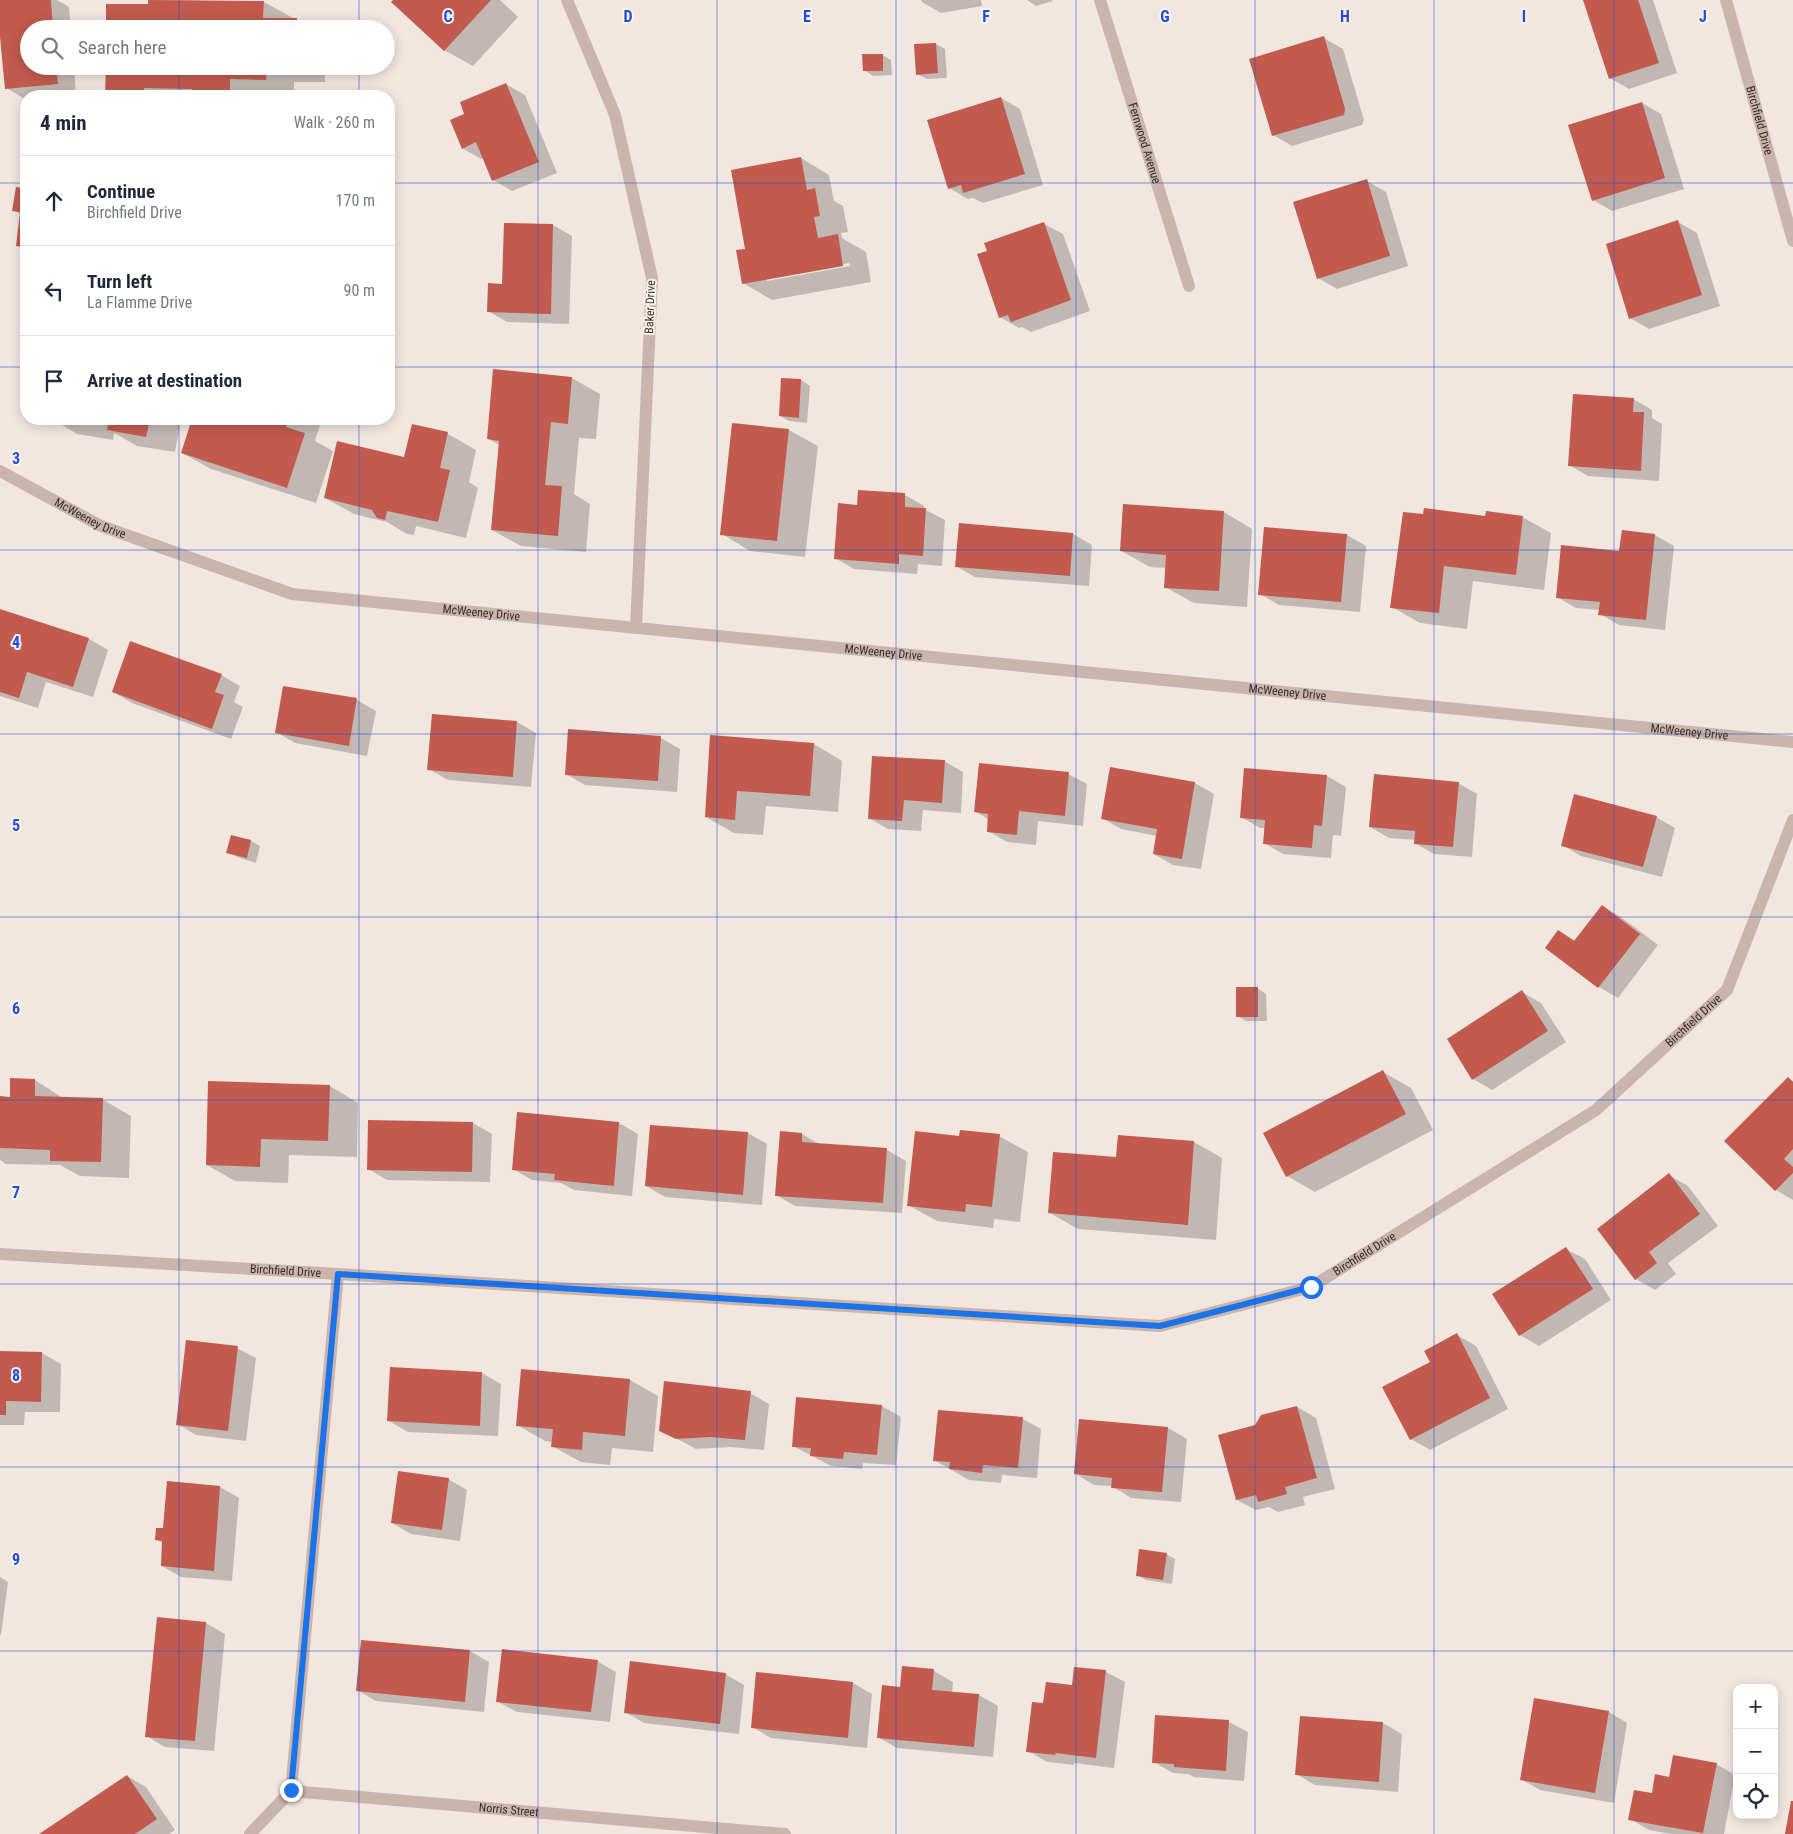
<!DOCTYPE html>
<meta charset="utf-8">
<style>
:root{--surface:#fff;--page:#f6f6f7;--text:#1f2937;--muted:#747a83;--line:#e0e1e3}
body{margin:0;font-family:"Roboto Condensed",sans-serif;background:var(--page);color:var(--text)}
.controls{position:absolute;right:15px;bottom:15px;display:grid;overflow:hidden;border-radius:10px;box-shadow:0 2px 12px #0003}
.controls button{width:45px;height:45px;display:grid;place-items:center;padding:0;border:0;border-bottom:1px solid var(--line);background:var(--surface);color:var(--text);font:25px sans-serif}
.stop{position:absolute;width:15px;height:15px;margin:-11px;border:4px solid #1a73e8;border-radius:50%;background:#fff}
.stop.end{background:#1a73e8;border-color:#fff;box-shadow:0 1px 5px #0008}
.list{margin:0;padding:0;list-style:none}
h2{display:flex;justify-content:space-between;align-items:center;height:65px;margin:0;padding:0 20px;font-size:21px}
h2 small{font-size:16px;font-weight:400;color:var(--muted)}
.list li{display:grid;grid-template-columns:32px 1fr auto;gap:15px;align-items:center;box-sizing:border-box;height:90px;padding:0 20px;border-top:1px solid var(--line)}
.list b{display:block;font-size:19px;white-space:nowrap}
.list p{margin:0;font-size:16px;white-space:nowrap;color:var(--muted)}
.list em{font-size:16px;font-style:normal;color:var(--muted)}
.icon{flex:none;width:28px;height:28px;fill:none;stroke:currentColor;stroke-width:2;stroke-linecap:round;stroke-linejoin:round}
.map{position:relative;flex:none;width:1793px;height:1834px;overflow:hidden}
.search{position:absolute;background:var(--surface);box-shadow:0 2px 12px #0003;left:20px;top:20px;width:375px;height:55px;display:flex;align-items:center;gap:12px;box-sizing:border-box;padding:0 18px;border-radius:28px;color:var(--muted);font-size:19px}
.panel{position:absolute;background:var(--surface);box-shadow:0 2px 12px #0003;left:20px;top:90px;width:375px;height:335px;border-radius:20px}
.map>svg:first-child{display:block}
.shadow{fill:#0003;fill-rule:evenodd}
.building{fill:#c25b4e}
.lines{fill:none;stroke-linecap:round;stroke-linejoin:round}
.minor{stroke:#cab5ac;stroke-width:12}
.route{stroke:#1a73e8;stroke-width:6}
.grid{fill:none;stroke:#1d4ed8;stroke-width:1;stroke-opacity:0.55}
.labels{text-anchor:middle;stroke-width:4;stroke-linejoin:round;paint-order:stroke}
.street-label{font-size:12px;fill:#382d2a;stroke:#faf2ec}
.grid-label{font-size:16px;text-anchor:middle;font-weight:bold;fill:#1d4ed8;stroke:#faf2ec;stroke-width:4;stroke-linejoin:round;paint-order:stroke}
</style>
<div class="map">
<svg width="1793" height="1834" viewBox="0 0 1793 1834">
<rect width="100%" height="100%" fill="#f2e7e0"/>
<g class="shadow">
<polygon points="57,0 69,7 71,29 29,29 29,66 74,66 76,94 26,96 25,99 6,88 0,24 0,1"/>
<polygon points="149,0 264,2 313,29 107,29 149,6"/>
<polygon points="394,0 500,0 518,17 473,66 444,50"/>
<polygon points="921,0 981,0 982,6 941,13 922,2"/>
<polygon points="1027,0 1052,0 1053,1 1036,6"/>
<polygon points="1588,0 1653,0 1677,73 1629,89 1610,78"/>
<polygon points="1324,38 1343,49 1364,120 1362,125 1292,146 1273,135"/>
<polygon points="936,44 945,49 947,78 927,79 917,74"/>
<polygon points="882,55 891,60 892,75 873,76 864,70"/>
<polygon points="107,66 325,66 325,82 294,82 294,95 107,96"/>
<polygon points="506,84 525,95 557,173 512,191 493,180 484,158 481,159 462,148 466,115"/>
<polygon points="1001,98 1020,109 1043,185 983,203 973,198 968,199 949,188"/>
<polygon points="1642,103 1661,114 1684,189 1612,211 1593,200"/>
<path d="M801 158 829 175 834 201 843 206 848 232 841 233 842 238 866 252 871 282 772 300 743 283 746 250ZM849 263 850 266 767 281V278Z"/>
<polygon points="26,180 26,250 17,245 21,215 14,210 25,190"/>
<polygon points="1367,181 1386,192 1408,266 1337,289 1318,278"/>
<polygon points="1678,222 1697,233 1720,306 1649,329 1630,318"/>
<polygon points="1044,224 1063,234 1090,311 1031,332 1022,327 1019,328 1000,317"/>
<polygon points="553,225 572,236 569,324 507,322 488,311 504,285"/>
<polygon points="572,378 600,394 596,439 579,438 574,494 590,504 586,552 521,546 492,530 500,445 488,439"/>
<polygon points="783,379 801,380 810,386 807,423 789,421 780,416"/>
<polygon points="1633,399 1652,410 1652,418 1662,424 1659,481 1588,476 1569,465"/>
<polygon points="52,419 181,419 175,452 137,446 114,433 113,440 77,434"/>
<polygon points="193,419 322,419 315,441 333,451 316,503 211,469 182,453"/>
<polygon points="733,424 789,430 818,446 805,557 750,551 722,534"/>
<polygon points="413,425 448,434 476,450 469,482 478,488 466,538 416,526 414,535 407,534 387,522 354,514 325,498 405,459"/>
<polygon points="905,495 924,506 924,509 945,520 942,566 918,564 917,574 854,569 835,558 858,506"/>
<polygon points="1224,512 1252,529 1247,607 1194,603 1165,587 1167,568 1150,567 1121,551"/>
<polygon points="1486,517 1522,517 1551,533 1544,590 1473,581 1467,629 1420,623 1392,607"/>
<polygon points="960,524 1073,534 1092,545 1089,586 975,577 956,566"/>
<polygon points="1347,535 1366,546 1360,612 1279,605 1260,594"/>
<polygon points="1655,535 1674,546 1665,630 1619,625 1600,614 1600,610 1576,608 1557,597 1620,552"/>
<polygon points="0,610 89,639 108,650 93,697 46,682 38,708 0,696"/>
<polygon points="221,675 240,686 234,702 243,707 231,739 132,703 113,692"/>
<polygon points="357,700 376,711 367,756 295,743 276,732"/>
<polygon points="433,715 517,722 536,733 531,787 448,780 429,769"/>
<polygon points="712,737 814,744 842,761 838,812 766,806 763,835 734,833 706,817"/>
<polygon points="661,738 680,749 677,792 585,785 566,774"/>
<polygon points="944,761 963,772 961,813 923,810 921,831 888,829 869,818"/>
<polygon points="1111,769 1195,783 1214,794 1201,869 1173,865 1154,854 1157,836 1121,829 1102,818"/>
<polygon points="1068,774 1087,784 1083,826 1038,821 1036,845 1007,842 988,831 989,820 975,811"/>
<polygon points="1327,776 1346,787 1341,836 1333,835 1331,858 1283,854 1264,843 1265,828 1260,828 1241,817"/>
<polygon points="1458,783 1477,794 1472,857 1434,854 1415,843 1416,840 1389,838 1370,827"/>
<polygon points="1656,817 1675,828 1662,877 1581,856 1562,845"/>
<polygon points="232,836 251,841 260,846 256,863 237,857 228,852"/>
<polygon points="1602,906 1621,917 1658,945 1618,998 1599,987 1547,948 1559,931 1576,941"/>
<polygon points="1257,988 1266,994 1267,1021 1246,1021 1237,1016"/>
<polygon points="1522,992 1541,1003 1566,1042 1492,1090 1473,1079"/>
<polygon points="1383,1072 1411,1088 1433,1130 1315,1192 1287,1176"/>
<polygon points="1788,1078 1793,1081 1793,1200 1776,1190 1726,1141"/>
<polygon points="12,1079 35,1080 63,1098 102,1099 131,1116 129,1178 80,1176 60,1165 6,1164 0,1160 0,1098 11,1098"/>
<polygon points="330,1086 358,1103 357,1157 289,1155 288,1183 235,1181 207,1165"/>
<polygon points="518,1114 619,1123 638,1134 632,1196 574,1190 561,1183 532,1180 513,1169"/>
<polygon points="473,1123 492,1134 490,1182 387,1180 368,1169"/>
<polygon points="748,1133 767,1144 762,1205 665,1197 646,1186"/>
<polygon points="802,1134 821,1145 887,1150 906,1161 902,1213 795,1206 776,1195"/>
<polygon points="999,1136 1028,1152 1020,1222 994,1219 993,1228 937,1221 908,1205"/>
<polygon points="1194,1142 1222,1158 1216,1240 1078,1229 1050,1213 1117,1158"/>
<polygon points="1669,1175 1688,1186 1718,1226 1668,1263 1676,1274 1655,1290 1636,1279"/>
<polygon points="1566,1249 1585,1259 1611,1300 1539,1346 1520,1335"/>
<polygon points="1457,1335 1476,1346 1508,1409 1430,1450 1411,1439 1431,1362"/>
<polygon points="237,1348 256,1358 246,1441 196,1435 177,1424"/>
<polygon points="0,1352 42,1353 61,1364 60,1412 25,1412 24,1425 0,1425"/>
<polygon points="482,1373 501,1384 498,1436 408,1432 389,1421"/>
<polygon points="630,1380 658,1396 653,1452 612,1448 610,1465 581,1462 552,1446 553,1442 545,1441 517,1425"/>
<polygon points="750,1393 769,1404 764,1450 730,1447 696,1449 661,1430"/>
<polygon points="882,1406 901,1417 896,1465 863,1463 862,1469 831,1466 793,1446"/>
<polygon points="1297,1407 1316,1418 1335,1489 1303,1497 1305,1505 1278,1512 1269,1507 1256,1510 1237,1500 1256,1426"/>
<polygon points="1023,1419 1041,1429 1037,1478 1002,1475 1001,1483 969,1480 934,1460"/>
<polygon points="1168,1428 1187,1439 1181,1502 1131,1498 1112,1486 1094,1485 1076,1474"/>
<polygon points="448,1479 467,1490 460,1541 411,1534 392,1523"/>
<polygon points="220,1487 239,1498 232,1581 181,1577 162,1566 163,1543 156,1539 165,1530"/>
<polygon points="1166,1554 1175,1559 1172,1584 1146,1580 1137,1575"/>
<polygon points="0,1577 8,1582 1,1635 0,1635"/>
<polygon points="158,1619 206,1623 225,1634 214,1751 165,1747 146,1736"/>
<polygon points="470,1651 489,1662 484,1712 376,1701 357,1690"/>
<polygon points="597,1661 616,1672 610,1722 517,1712 498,1702"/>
<polygon points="903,1668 934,1671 953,1682 952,1693 979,1695 998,1706 993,1757 897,1748 878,1737 901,1688"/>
<polygon points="1106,1672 1125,1682 1114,1768 1074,1763 1074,1765 1047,1762 1028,1751 1044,1705 1074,1686"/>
<polygon points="725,1674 744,1685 739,1734 644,1723 625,1712"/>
<polygon points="853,1683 872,1694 867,1748 771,1738 752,1727"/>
<polygon points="1609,1712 1627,1723 1614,1803 1540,1790 1521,1779"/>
<polygon points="1301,1717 1383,1723 1402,1734 1398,1792 1315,1785 1296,1774"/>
<polygon points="1229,1722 1248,1732 1244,1781 1194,1777 1188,1774 1173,1773 1154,1762"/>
<polygon points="1716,1764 1735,1775 1724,1834 1671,1834 1649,1830 1630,1819 1653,1794"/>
<polygon points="127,1776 146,1787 175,1830 169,1834 42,1834"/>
</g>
<g class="building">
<polygon points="0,0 51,0 53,29 29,29 29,66 56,66 58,84 5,89 0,37"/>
<polygon points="148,0 264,1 263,18 297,18 297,29 106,29 106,4 148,4"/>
<polygon points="393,0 491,0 444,51 391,2"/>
<polygon points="1583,0 1638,0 1659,63 1609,79"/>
<polygon points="1324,36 1345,109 1344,115 1272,136 1249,59"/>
<polygon points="936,43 938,73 916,75 914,44"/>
<polygon points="862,54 883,54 883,71 863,71"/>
<polygon points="106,66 266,66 266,80 230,79 230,91 215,96 192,96 192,89 144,88 144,96 105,96"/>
<polygon points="506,83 539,162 492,181 476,142 462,149 450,120 464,114 460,102"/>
<polygon points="1001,97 1025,174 963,193 961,185 948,189 927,120"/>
<polygon points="1642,102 1665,178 1592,201 1568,125"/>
<polygon points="801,157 807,190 815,188 820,216 814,217 818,238 838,234 843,266 742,284 736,250 745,249 731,170"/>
<polygon points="25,179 26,179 26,247 16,246 20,212 12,211 16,187 24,188"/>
<polygon points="1367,179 1390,256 1317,279 1293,202"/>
<polygon points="1678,220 1702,295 1629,319 1606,244"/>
<polygon points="1044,222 1071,300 1011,322 1008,315 999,318 977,254 987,251 984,243"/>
<polygon points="504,223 553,224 551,314 487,312 488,283 502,284"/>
<polygon points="493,369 572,377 568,424 551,422 545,485 562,486 558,536 491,530 499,441 487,439"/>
<polygon points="781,378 801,379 799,418 779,416"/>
<polygon points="1573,394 1634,398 1633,412 1644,412 1641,471 1568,466"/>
<polygon points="58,419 86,419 84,424"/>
<polygon points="109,419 150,419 146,437 107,430"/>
<polygon points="192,419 289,419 286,427 305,433 287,488 181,453"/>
<polygon points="732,423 789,429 777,541 720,535"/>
<polygon points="412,424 448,432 440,468 450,470 438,522 387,511 385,520 377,518 372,510 324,498 337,441 404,457"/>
<polygon points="858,490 905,493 905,507 926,508 923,556 899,554 899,564 834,559 838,503 857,505"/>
<polygon points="1123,504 1224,511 1219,591 1164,588 1166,555 1120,551"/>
<polygon points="1424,508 1485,516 1486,511 1523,516 1516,575 1444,566 1439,613 1390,608 1403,512 1423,514"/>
<polygon points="959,523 1073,533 1070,576 955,567"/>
<polygon points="1264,527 1347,534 1341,602 1258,595"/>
<polygon points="1622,530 1655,534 1646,620 1598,615 1600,602 1556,598 1561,545 1619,551"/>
<polygon points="0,609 89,638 73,687 27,672 19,698 0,692"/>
<polygon points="130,641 222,674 215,692 224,695 212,729 112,692"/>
<polygon points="283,686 357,698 349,746 275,733"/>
<polygon points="432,714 517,721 513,777 427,770"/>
<polygon points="568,729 661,736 658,781 565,775"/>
<polygon points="710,735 814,743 810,796 737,791 735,820 705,817"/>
<polygon points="872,756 945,760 942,803 904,800 902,821 868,819"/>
<polygon points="979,763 1069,772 1065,816 1019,811 1017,835 987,832 988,814 974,812"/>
<polygon points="1110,767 1195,782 1182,859 1153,854 1157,829 1101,819"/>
<polygon points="1244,768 1327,775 1322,826 1314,825 1312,848 1263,844 1265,820 1240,818"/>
<polygon points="1374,774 1459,782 1453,847 1414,844 1415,831 1369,827"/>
<polygon points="1574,794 1657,816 1643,867 1561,846"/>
<polygon points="231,835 251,840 247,858 226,853"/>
<polygon points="1602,905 1640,934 1598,988 1545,948 1558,930 1574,941"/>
<rect x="1236" y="987" width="22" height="30"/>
<polygon points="1522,990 1548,1031 1472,1080 1447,1039"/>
<polygon points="1383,1070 1406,1114 1286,1177 1263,1133"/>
<polygon points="1788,1077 1793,1082 1793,1149 1784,1159 1793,1167 1793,1173 1775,1191 1724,1141"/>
<polygon points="10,1078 35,1079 35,1096 103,1098 101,1162 50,1161 50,1150 0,1148 0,1096 10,1097"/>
<polygon points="208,1081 330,1085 328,1141 261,1139 260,1167 206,1165"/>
<polygon points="517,1112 619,1122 614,1186 554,1180 555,1174 512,1170"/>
<polygon points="368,1120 473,1122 472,1172 367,1170"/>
<polygon points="650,1125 748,1132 743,1195 645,1186"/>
<polygon points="960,1130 1000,1134 992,1207 966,1204 965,1212 907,1206 915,1131 959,1136"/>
<polygon points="780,1131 802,1133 802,1142 887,1148 883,1203 775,1196"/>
<polygon points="1118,1135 1194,1141 1188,1225 1048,1213 1053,1152 1116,1157"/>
<polygon points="1669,1173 1700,1214 1649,1252 1657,1263 1635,1280 1597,1229"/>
<polygon points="1566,1247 1593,1289 1519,1336 1492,1294"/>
<polygon points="1457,1333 1490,1398 1410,1440 1382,1387 1430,1362 1424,1351"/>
<polygon points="186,1340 238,1346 228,1431 176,1425"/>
<polygon points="0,1351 42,1352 41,1402 6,1401 6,1415 0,1415"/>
<polygon points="390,1367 482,1372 480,1426 387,1421"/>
<polygon points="521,1369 630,1379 625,1436 583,1432 582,1450 551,1447 553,1429 516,1426"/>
<polygon points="664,1381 751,1391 745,1440 710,1437 676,1439 659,1431"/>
<polygon points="796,1397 882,1405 877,1455 844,1452 843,1459 810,1456 811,1448 792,1447"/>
<polygon points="1297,1406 1317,1478 1285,1487 1287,1494 1258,1502 1256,1495 1236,1500 1218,1435 1255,1425 1261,1415"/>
<polygon points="938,1410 1023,1417 1018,1468 983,1465 982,1473 949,1469 950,1462 933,1461"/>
<polygon points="1079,1419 1168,1427 1162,1492 1111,1488 1112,1478 1074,1474"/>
<polygon points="398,1471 449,1478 442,1530 391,1523"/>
<polygon points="167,1481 220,1486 214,1571 161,1566 162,1541 155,1540 156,1528 163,1528"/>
<polygon points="1139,1549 1167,1553 1163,1580 1136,1576"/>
<polygon points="157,1617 206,1622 195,1741 145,1737"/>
<polygon points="361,1640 470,1650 465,1702 356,1691"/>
<polygon points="502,1649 598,1660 591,1712 496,1702"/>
<polygon points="630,1661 726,1673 720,1724 624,1713"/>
<polygon points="902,1666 934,1669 932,1690 979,1694 974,1747 877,1738 882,1685 900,1687"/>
<polygon points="1074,1667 1106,1670 1096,1758 1055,1753 1056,1755 1026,1752 1032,1702 1043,1703 1046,1682 1072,1685"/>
<polygon points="756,1672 853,1682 848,1738 751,1728"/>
<polygon points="1534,1698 1609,1711 1595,1793 1520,1780"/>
<polygon points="1155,1715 1229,1720 1226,1771 1174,1767 1174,1764 1152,1763"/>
<polygon points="1300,1716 1383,1722 1379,1782 1295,1775"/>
<polygon points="1673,1755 1717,1763 1703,1833 1628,1820 1634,1790 1652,1793 1655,1774 1669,1777"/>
<polygon points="127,1775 157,1819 135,1834 39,1834"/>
<polygon points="1791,1801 1793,1801 1793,1834 1785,1834"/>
</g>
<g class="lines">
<g class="minor">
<polyline points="567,0 615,115 652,278 636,628"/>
<path id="s1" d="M1100 0 1189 286"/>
<path id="s2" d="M1726 0 1793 241"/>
<path id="s3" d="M0 471 101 526 292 594 1793 742"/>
<path id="s4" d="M0 1254 338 1274 1160 1326 1311 1287 1596 1110 1727 990 1793 820"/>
<polyline points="291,1791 338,1274"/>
<path id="s5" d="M250 1834 291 1791 785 1834"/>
</g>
</g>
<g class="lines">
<polyline class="route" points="291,1790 338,1274 1160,1326 1311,1287"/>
</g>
<path class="grid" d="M179 0V29M359 0V29M538 0V1834M717 0V1834M896 0V1834M1076 0V1834M1255 0V1834M1434 0V1834M1614 0V1834M179 66V96M359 66V96M0 183H26M389 183H1793M0 367H26M389 367H1793M179 419V1834M359 419V1834M0 550H1793M0 734H1793M0 917H1793M0 1100H1793M0 1284H1793M0 1467H1793M0 1651H1793"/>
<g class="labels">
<g class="street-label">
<text dy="4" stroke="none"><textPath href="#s2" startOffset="125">Birchfield Drive</textPath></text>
<text dy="4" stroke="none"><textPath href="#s1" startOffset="150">Fernwood Avenue</textPath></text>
<text transform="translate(650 307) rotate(-88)" y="4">Baker Drive</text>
<text dy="4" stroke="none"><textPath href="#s3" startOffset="102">McWeeney Drive</textPath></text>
<text dy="4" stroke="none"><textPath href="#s3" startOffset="508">McWeeney Drive</textPath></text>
<text dy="4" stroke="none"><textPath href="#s3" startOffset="912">McWeeney Drive</textPath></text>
<text dy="4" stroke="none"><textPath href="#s3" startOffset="1318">McWeeney Drive</textPath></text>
<text dy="4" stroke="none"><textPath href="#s3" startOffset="1722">McWeeney Drive</textPath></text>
<text dy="4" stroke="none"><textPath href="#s4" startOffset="1786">Birchfield Drive</textPath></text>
<text dy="4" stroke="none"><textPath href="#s4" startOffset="1381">Birchfield Drive</textPath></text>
<text dy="4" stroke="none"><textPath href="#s4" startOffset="286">Birchfield Drive</textPath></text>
<text dy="4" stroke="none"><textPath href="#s5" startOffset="278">Norris Street</textPath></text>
</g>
</g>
<g class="grid-label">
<text x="448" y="22">C</text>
<text x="628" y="22">D</text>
<text x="807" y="22">E</text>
<text x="986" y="22">F</text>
<text x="1165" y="22">G</text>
<text x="1345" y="22">H</text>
<text x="1524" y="22">I</text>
<text x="1703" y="22">J</text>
<text x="16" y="464">3</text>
<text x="16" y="648">4</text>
<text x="16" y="831">5</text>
<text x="16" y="1014">6</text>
<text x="16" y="1198">7</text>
<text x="16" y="1381">8</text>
<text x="16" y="1565">9</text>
</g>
</svg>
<div class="controls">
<button>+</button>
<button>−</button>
<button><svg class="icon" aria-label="locate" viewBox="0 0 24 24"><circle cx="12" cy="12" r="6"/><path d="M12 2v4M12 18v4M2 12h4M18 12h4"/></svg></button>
</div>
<div class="stop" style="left:1311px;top:1287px"></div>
<div class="stop end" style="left:291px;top:1790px"></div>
<div class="search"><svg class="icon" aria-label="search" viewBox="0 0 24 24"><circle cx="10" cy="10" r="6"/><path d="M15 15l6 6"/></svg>Search here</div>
<section class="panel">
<h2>4 min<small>Walk · 260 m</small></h2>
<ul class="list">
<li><svg class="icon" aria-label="ahead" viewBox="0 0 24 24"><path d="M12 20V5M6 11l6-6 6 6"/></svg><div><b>Continue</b><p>Birchfield Drive</p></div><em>170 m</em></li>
<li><svg class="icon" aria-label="left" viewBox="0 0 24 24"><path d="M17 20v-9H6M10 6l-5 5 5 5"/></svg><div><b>Turn left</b><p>La Flamme Drive</p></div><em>90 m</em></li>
<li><svg class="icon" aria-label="arrive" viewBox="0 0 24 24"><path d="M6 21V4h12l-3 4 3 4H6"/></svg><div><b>Arrive at destination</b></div></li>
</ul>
</section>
</div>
